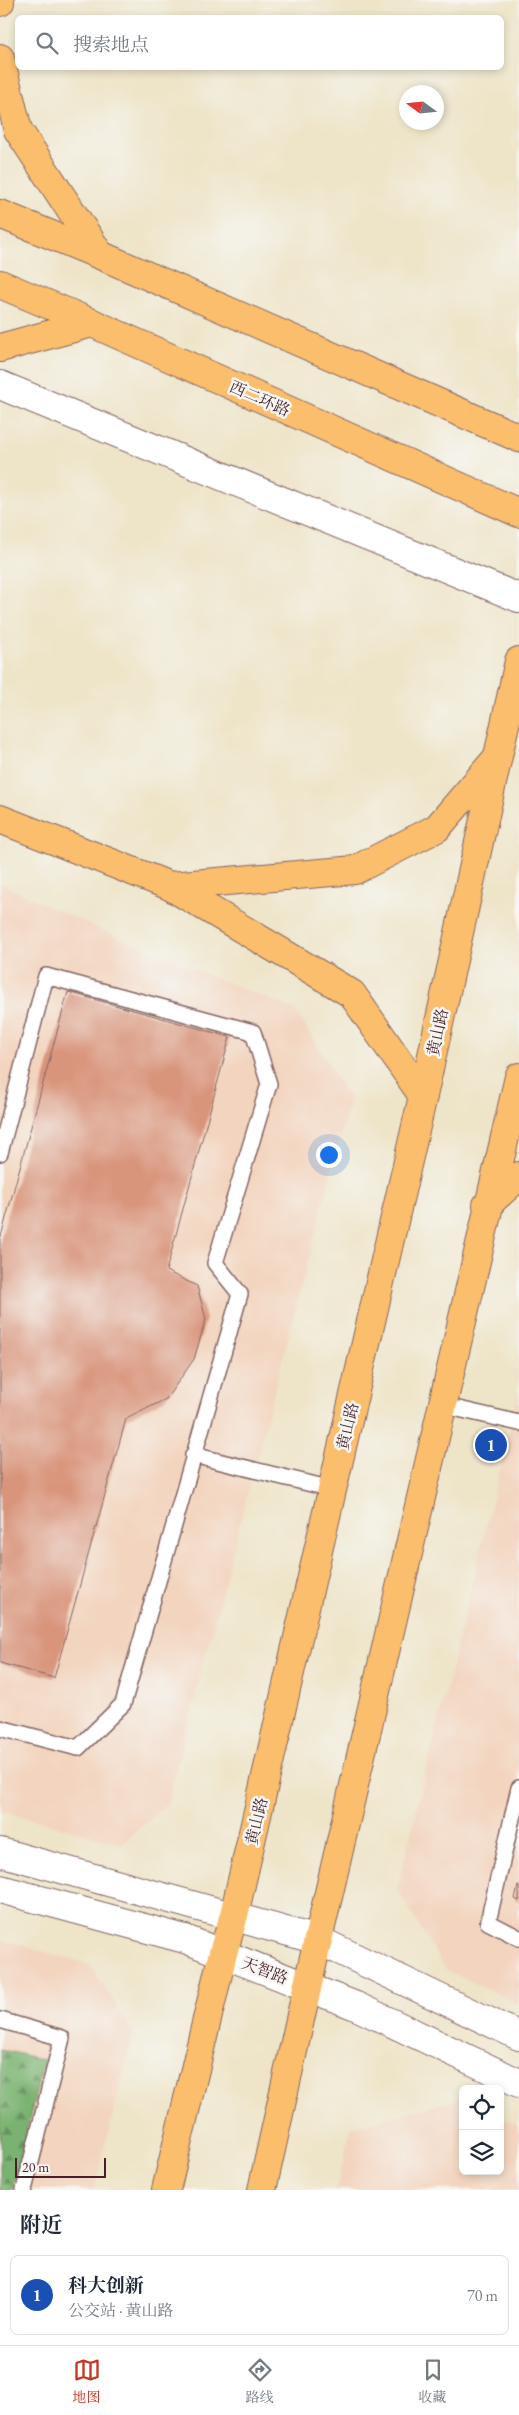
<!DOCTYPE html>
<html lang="zh">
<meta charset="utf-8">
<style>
:root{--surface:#fff;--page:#f6f6f7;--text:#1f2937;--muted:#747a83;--line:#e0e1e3;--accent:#c8321e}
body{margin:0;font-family:"EB Garamond","Noto Serif SC",serif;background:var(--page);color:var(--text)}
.controls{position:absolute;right:15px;bottom:15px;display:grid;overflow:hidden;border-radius:8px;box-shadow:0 2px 8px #0003}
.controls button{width:45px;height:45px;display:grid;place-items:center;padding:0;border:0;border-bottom:1px solid var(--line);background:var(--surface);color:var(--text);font:25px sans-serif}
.compass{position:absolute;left:399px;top:85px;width:45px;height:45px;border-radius:50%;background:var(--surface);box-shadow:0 2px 8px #0003;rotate:285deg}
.scale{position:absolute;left:15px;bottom:12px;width:91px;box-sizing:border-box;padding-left:5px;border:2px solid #4a1f2b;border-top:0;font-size:14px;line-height:18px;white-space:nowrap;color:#4a1f2b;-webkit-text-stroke:4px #f6f6f2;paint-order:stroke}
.you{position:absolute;left:328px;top:1154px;width:18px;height:18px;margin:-12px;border:4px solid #fff;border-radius:50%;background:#1a73e8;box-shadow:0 0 0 8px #1a73e833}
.badge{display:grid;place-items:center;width:32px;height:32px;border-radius:50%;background:var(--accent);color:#fff;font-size:16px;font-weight:700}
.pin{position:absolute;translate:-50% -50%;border:2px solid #fff;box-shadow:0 1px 5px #0006}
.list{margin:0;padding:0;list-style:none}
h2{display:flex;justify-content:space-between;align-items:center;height:65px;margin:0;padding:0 20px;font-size:21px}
h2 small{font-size:16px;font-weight:400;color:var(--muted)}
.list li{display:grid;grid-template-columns:32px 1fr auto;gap:15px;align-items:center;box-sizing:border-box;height:80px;margin:0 10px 10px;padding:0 10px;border:1px solid var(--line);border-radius:8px}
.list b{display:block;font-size:19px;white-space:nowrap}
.list p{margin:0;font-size:16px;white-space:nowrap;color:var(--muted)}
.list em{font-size:16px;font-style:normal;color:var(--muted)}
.icon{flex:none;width:28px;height:28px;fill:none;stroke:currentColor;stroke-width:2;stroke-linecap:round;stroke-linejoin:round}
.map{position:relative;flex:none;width:519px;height:2190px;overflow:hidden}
.search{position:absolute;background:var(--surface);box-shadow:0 2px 8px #0003;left:15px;right:15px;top:15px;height:55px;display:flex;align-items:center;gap:12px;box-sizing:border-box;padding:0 18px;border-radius:8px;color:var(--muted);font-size:19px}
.sheet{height:155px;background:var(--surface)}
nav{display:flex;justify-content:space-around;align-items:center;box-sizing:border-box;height:70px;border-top:1px solid var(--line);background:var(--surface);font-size:14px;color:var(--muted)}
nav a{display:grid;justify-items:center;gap:2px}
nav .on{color:var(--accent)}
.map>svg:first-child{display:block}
.built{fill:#f3d4be}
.forest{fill:url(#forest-firs);stroke:#62694e}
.building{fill:#d9947c}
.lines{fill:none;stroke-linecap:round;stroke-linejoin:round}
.service-casing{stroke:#836462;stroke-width:18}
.tertiary-casing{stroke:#836462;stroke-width:30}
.primary-casing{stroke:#836462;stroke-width:30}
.trunk-casing{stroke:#836462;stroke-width:30}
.service{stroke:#fff;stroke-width:15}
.tertiary{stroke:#fff;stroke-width:28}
.primary{stroke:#fabe6d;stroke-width:28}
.trunk{stroke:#fabe6d;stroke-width:28}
.labels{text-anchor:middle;stroke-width:5;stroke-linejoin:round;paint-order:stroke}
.street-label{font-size:16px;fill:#4a1f2b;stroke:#f6f6f2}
</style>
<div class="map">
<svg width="519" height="2190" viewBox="0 0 519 2190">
<defs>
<pattern id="forest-firs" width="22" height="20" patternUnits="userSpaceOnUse" patternTransform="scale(1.25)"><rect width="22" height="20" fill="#7ab371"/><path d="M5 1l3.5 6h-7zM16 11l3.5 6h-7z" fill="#66915d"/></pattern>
</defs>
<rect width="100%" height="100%" fill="#f6f6f2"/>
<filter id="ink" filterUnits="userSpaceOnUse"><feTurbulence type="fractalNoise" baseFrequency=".02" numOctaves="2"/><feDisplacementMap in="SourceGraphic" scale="10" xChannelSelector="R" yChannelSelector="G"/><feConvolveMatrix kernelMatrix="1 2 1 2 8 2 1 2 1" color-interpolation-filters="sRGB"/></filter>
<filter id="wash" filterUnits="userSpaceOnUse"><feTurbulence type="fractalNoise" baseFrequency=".0096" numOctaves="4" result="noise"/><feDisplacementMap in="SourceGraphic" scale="20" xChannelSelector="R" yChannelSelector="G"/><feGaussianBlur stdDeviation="1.12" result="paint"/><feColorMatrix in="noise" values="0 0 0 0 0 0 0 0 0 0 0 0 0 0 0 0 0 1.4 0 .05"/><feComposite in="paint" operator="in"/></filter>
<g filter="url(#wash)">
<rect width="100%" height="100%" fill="#eee4c8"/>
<g class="built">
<polygon points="0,883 38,902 152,952 295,1010 350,1099 167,1804 122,1844 0,1811"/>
<polygon points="519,1392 519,2004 446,1970 397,1889"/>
<polygon points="0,1939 90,1965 133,2033 94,2190 0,2190"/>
<polygon points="458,2099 463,2101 463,2171 500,2171 500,2117 519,2126 519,2190 336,2190 351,2128"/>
</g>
<polygon class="forest" points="0,2049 44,2060 12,2190 0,2190"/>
<g id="blocks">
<g class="building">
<polygon points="68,992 230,1037 166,1271 197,1286 206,1319 194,1359 166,1399 126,1419 54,1678 0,1663 0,1240"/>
<polygon points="518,1886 519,1886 519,1901 515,1899"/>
</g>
</g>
</g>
<g filter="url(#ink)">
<use href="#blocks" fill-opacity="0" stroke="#836462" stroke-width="1"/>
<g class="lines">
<g class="service-casing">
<g id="service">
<polyline points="0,1153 46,976 253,1032 269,1084 215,1263 240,1294 123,1704 78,1748 0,1728"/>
<polyline points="441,1405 519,1423"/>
<polyline points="193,1455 332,1489"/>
<polyline points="519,1788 488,1922 519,1938"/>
<polyline points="0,2020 62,2038 24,2190"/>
</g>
</g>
<g class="tertiary-casing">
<g id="tertiary">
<polyline points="0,385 519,598"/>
<polyline points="0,1852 318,1940 519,2036"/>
<polyline points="0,1889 185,1939 356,2006 519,2083"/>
</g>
</g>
<g class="primary-casing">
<g id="primary">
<polyline points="166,2190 223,1953 234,1915 423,1096 519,661"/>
<polyline points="262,2190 314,1957 519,1077"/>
</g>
</g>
<g class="trunk-casing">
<g id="trunk">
<polyline points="0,2 0,0"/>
<polyline points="0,58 18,130 100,255"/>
<polyline points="0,214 100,255 519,438"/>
<polyline points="0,284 92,323 519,513"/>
<polyline points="0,348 92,323"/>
<polyline points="0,819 170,886 352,994 423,1096"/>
<polyline points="170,886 355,870 437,828 497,758"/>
<polyline points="487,1205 519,1176"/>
</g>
</g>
<use href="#service" class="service"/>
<use href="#tertiary" class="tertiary"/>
<use href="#primary" class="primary"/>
<use href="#trunk" class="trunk"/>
</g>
</g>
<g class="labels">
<g class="street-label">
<text transform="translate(260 398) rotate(24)" y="6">西二环路</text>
<text transform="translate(437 1032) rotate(-78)" y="6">黄山路</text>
<text transform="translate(347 1426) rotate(-77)" y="6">黄山路</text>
<text transform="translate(256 1821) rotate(-77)" y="6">黄山路</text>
<text transform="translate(265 1970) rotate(21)" y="6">天智路</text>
</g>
</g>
</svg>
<div class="controls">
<button><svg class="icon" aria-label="locate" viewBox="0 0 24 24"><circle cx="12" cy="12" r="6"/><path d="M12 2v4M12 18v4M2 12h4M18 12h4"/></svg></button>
<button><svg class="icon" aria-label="layers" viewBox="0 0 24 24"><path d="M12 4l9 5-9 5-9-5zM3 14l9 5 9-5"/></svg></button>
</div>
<svg class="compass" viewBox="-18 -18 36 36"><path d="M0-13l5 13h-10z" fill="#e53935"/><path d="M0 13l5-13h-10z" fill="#747a83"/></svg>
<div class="scale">20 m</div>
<div class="you"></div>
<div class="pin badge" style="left:491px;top:1445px;background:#1a4fb4">1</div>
<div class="search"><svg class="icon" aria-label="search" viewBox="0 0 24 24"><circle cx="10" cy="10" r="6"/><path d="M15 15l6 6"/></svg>搜索地点</div>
</div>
<section class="sheet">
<h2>附近<small></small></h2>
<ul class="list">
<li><span class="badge" style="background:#1a4fb4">1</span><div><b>科大创新</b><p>公交站 · 黄山路</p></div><em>70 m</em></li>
</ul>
</section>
<nav>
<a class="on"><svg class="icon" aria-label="map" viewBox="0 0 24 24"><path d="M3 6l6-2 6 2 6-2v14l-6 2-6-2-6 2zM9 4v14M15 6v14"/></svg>地图</a>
<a><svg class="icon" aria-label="directions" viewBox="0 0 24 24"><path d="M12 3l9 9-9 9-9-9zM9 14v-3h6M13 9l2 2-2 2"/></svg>路线</a>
<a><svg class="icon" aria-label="saved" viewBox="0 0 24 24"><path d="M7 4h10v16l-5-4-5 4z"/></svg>收藏</a>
</nav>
